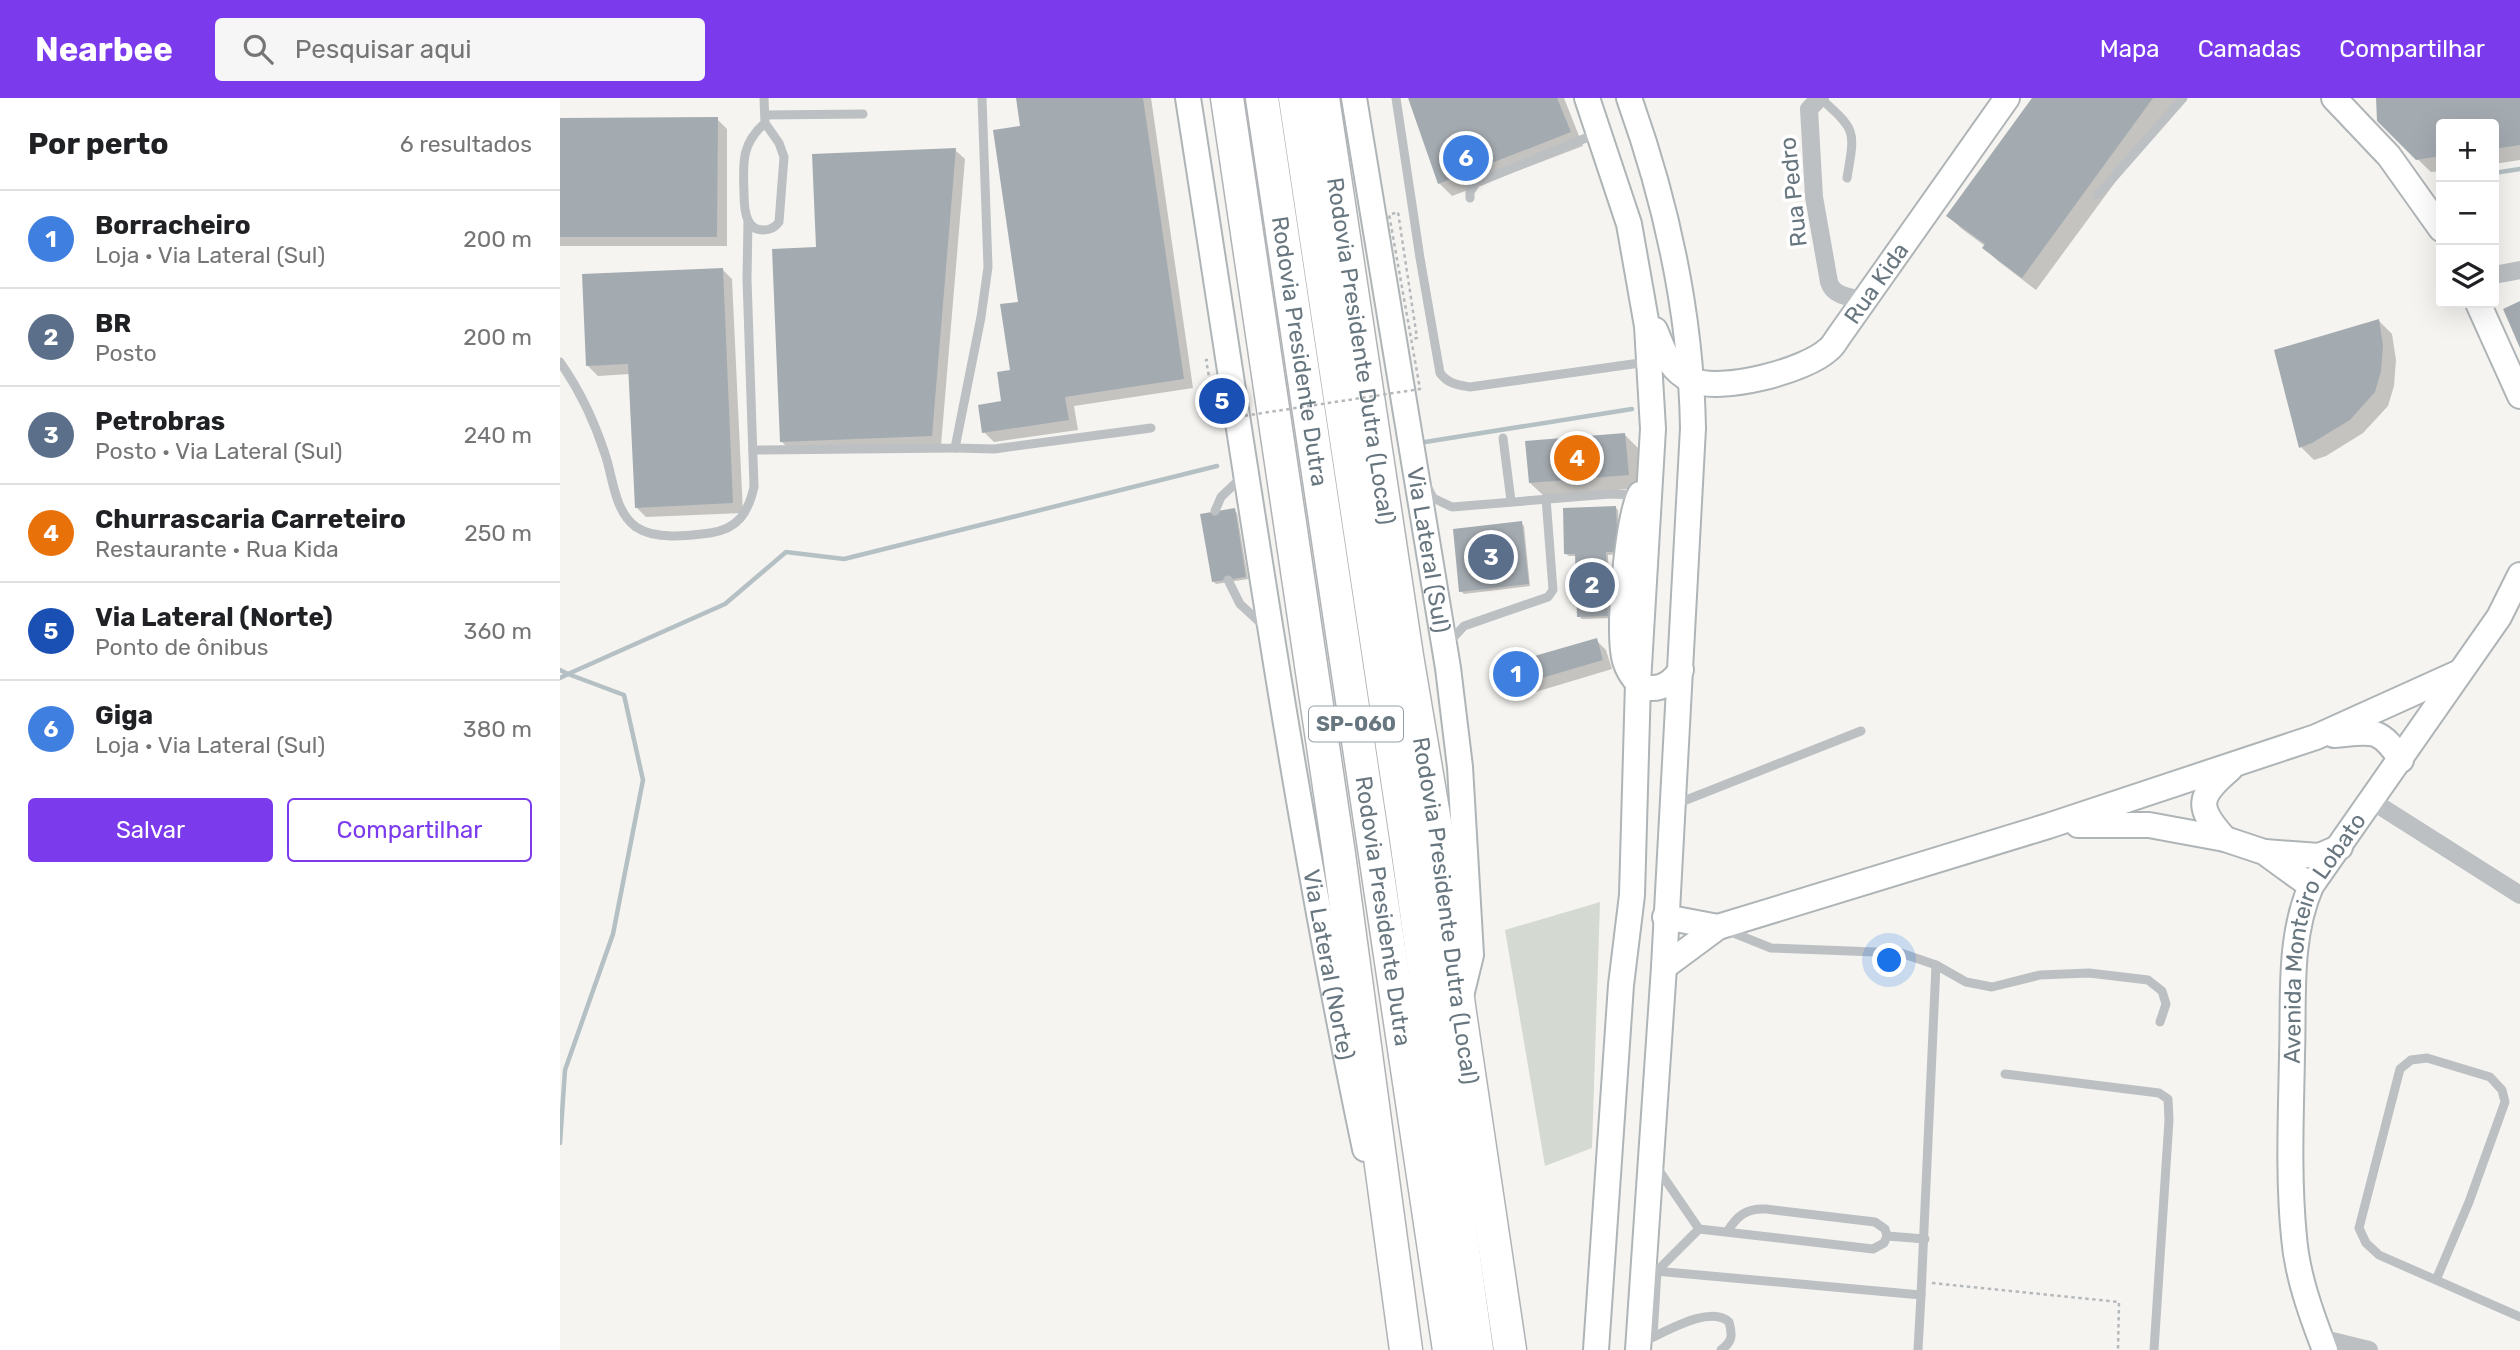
<!DOCTYPE html>
<html lang="pt">
<meta charset="utf-8">
<style>
:root{--surface:#fff;--page:#f6f6f6;--text:#202124;--muted:#757577;--line:#e0e0e0;--accent:#7c3aed}
body{margin:0;font-family:Rubik,sans-serif;background:var(--page);color:var(--text)}
.controls{position:absolute;right:21px;top:21px;display:grid;overflow:hidden;border-radius:7px;box-shadow:0 7px 28px #0002}
.controls button{width:63px;height:63px;display:grid;place-items:center;padding:0;border:0;border-bottom:2px solid var(--line);background:var(--surface);color:var(--text);font:35px sans-serif}
.you{position:absolute;left:1330px;top:863px;width:24px;height:24px;margin:-18px;border:5px solid #fff;border-radius:50%;background:#1a73e8;box-shadow:0 0 0 10px #1a73e833}
.badge{display:grid;place-items:center;width:46px;height:46px;border-radius:50%;background:var(--accent);color:#fff;font-size:23px;font-weight:700}
.pin{position:absolute;translate:-50% -50%;border:4px solid #fff;box-shadow:0 2px 7px #0006}
.list{margin:0;padding:0;list-style:none}
h2{display:flex;justify-content:space-between;align-items:center;height:91px;margin:0;padding:0 28px;font-size:30px}
h2 small{font-size:23px;font-weight:400;color:var(--muted)}
.list li{display:grid;grid-template-columns:46px 1fr auto;gap:21px;align-items:center;box-sizing:border-box;height:98px;padding:0 28px;border-top:2px solid var(--line)}
.list b{display:block;font-size:26px;white-space:nowrap}
.list p{margin:0;font-size:23px;white-space:nowrap;color:var(--muted)}
.list em{font-size:23px;font-style:normal;color:var(--muted)}
.actions{display:flex;gap:14px;padding:21px 28px}
.actions a{flex:1;padding:16px 0;border:2px solid var(--accent);border-radius:7px;text-align:center;font-size:24px;color:var(--accent)}
.actions .main{background:var(--accent);color:#fff}
.icon{flex:none;width:38px;height:38px;fill:none;stroke:currentColor;stroke-width:2;stroke-linecap:round;stroke-linejoin:round}
.map{position:relative;flex:none;width:1960px;height:1252px;overflow:hidden}
header{display:flex;align-items:center;gap:42px;box-sizing:border-box;height:98px;padding:0 35px;background:var(--accent);color:#fff}
header strong{font-size:33px}
nav{display:flex;gap:38px;margin-inline-start:auto;font-size:24px}
.search{width:490px;height:63px;background:var(--page);display:flex;align-items:center;gap:18px;box-sizing:border-box;padding:0 24px;border-radius:7px;color:var(--muted);font-size:26px}
main{display:flex}
aside{flex:1;background:var(--surface)}
.map>svg:first-child{display:block}
.green{fill:#d4d9d1}
.shadow{fill:#0003}
.lines{fill:none;stroke-linecap:round;stroke-linejoin:round}
.stream{stroke:#b4c0c3;stroke-width:4.5}
.building{fill:#a4abb0}
.secondary-casing{stroke:#afb4b7;stroke-width:28}
.highway-casing{stroke:#b0b3b6;stroke-width:35}
.path{stroke:#b6b9bb;stroke-width:2.5;stroke-dasharray:3.5 3.5;stroke-linecap:butt}
.lane{stroke:#bcc0c3;stroke-width:9}
.street{stroke:#bcc0c3;stroke-width:18}
.secondary{stroke:#fff;stroke-width:24}
.highway{stroke:#fff;stroke-width:32}
.path-bridge{stroke:#b6b9bb;stroke-width:2.5;stroke-dasharray:3.5 3.5;stroke-linecap:butt}
.labels{text-anchor:middle;stroke-width:7;stroke-linejoin:round;paint-order:stroke}
.shield{fill:#fff;stroke:#959fa5;stroke-width:2}
.shield-label{font-size:21px;font-weight:bold;fill:#67767f}
.street-label{font-size:23px;fill:#67767f;stroke:#fff}
</style>
<header>
<strong>Nearbee</strong>
<div class="search"><svg class="icon" aria-label="search" viewBox="0 0 24 24"><circle cx="10" cy="10" r="6"/><path d="M15 15l6 6"/></svg>Pesquisar aqui</div>
<nav><a>Mapa</a><a>Camadas</a><a>Compartilhar</a></nav>
</header>
<main>
<aside>
<h2>Por perto<small>6 resultados</small></h2>
<ul class="list">
<li><span class="badge" style="background:#3f7fe0">1</span><div><b>Borracheiro</b><p>Loja · Via Lateral (Sul)</p></div><em>200 m</em></li>
<li><span class="badge" style="background:#5c6f8a">2</span><div><b>BR</b><p>Posto</p></div><em>200 m</em></li>
<li><span class="badge" style="background:#5c6f8a">3</span><div><b>Petrobras</b><p>Posto · Via Lateral (Sul)</p></div><em>240 m</em></li>
<li><span class="badge" style="background:#e8710a">4</span><div><b>Churrascaria Carreteiro</b><p>Restaurante · Rua Kida</p></div><em>250 m</em></li>
<li><span class="badge" style="background:#1a4fb4">5</span><div><b>Via Lateral (Norte)</b><p>Ponto de ônibus</p></div><em>360 m</em></li>
<li><span class="badge" style="background:#3f7fe0">6</span><div><b>Giga</b><p>Loja · Via Lateral (Sul)</p></div><em>380 m</em></li>
</ul>
<div class="actions"><a class="main">Salvar</a><a>Compartilhar</a></div>
</aside>
<div class="map">
<svg width="1960" height="1252" viewBox="0 0 1960 1252">
<rect width="100%" height="100%" fill="#f5f4f1"/>
<polygon class="green" points="1040,804 1032,1050 985,1068 945,832"/>
<g class="shadow">
<polygon points="457,0 591,0 633,290 514,308 518,332 434,344 424,334 443,305 452,273 460,205 462,29"/>
<polygon points="850,0 1004,0 1023,48 892,98 879,85"/>
<polygon points="1474,0 1617,0 1476,192 1438,163 1424,150 1425,148 1402,131 1388,118"/>
<polygon points="1818,0 1960,0 1960,62 1934,66 1934,26 1881,26 1881,73 1871,74 1818,23"/>
<polygon points="0,21 157,21 167,31 167,148 0,148"/>
<polygon points="395,52 405,61 381,347 231,353 221,343 258,151"/>
<polygon points="162,171 172,181 183,415 86,419 76,409 70,276 38,278 28,268"/>
<polygon points="1819,223 1832,236 1836,262 1834,288 1828,308 1803,335 1766,358 1754,362 1741,349"/>
<polygon points="1064,336 1078,350 1081,390 984,398 970,385"/>
<polygon points="1056,410 1058,412 1060,456 1048,457 1050,520 1022,521 1019,518 1017,458 1009,458 1006,456"/>
<polygon points="674,412 677,415 688,481 656,486 653,483"/>
<polygon points="961,425 964,428 970,488 904,496 901,493"/>
<polygon points="1036,542 1046,552 1052,571 959,599 949,589"/>
</g>
<g class="lines">
<g class="stream">
<polyline points="1934,75 1960,71"/>
<polyline points="865,344 1072,311"/>
<polyline points="0,572 8,576 165,506 226,454 284,461 657,368"/>
<polyline points="0,580 8,576 64,597 83,682 53,836 5,972 0,1045"/>
</g>
</g>
<g class="building">
<polygon points="456,0 583,0 624,281 505,299 509,322 422,335 418,307 441,303 437,274 450,272 440,206 458,204 433,32 460,28"/>
<polygon points="848,0 997,0 1011,34 878,86"/>
<polygon points="1472,0 1593,0 1462,180 1422,150 1425,146 1386,118"/>
<polygon points="1816,0 1960,0 1960,47 1934,51 1934,26 1881,26 1881,58 1856,62 1817,23"/>
<polygon points="158,19 157,139 0,139 0,20"/>
<polygon points="396,50 372,338 220,344 212,151 256,149 252,56"/>
<polygon points="163,170 173,405 75,410 68,266 26,268 22,176"/>
<polygon points="1960,203 1960,250 1943,211"/>
<polygon points="1819,221 1823,248 1821,273 1815,294 1790,322 1752,345 1739,350 1714,252"/>
<polygon points="1065,335 1069,377 969,385 965,343"/>
<polygon points="1056,408 1058,454 1046,454 1048,518 1017,519 1015,456 1004,456 1003,410"/>
<polygon points="675,410 686,479 652,484 640,416"/>
<polygon points="962,423 969,486 899,494 893,431"/>
<polygon points="1037,540 1043,562 948,590 940,568"/>
</g>
<g class="lines">
<g class="secondary-casing">
<g id="secondary">
<path id="s1" d="M628 0C683 351 732 703 805 1051"/>
<path id="s2" d="M794 0 888 570 900 669 911 857 902 894"/>
<polyline points="1027,0 1069,126 1087,228 1093,331 1078,585 1072,797 1061,887 1036,1252"/>
<path d="M1069 0C1107 106 1131 218 1133 330L1104 869 1078 1252"/>
<polyline points="1774,0 1829,58 1881,131"/>
<polyline points="1918,205 1960,298"/>
<path id="s3" d="M1095 232C1104 253 1109 272 1131 282 1161 295 1246 273 1269 251 1273 248 1276 242 1279 238L1447 0"/>
<path d="M1080 396C1067 424 1057 535 1065 563 1069 575 1077 588 1090 590 1104 591 1113 583 1121 572"/>
<path d="M1774 637C1812 634 1819 628 1841 662"/>
<polyline points="1518,727 1589,727 1665,741 1704,754 1751,788"/>
<path d="M1665 741C1636 709 1637 699 1670 671"/>
<polyline points="1705,754 1759,758 1780,749"/>
<polyline points="1105,819 1158,829"/>
<polyline points="1104,869 1158,829 1488,728 1756,639 1900,574"/>
<path id="s4" d="M1765 1252C1751 1216 1737 1177 1734 1139 1728 1079 1731 1017 1732 957 1734 901 1728 841 1751 788L1939 519 1960 477"/>
</g>
</g>
<g class="highway-casing">
<g id="highway">
<polyline points="667,0 779,756 846,1252"/>
<path id="s5" d="M702 0 889 1252"/>
<polyline points="735,0 846,741 917,1252"/>
<path id="s6" d="M763 0 847 558 877 736 899 908 950 1252"/>
</g>
</g>
<g class="path">
<polyline points="832,116 838,114 857,240 852,241"/>
<polyline points="648,262 646,262 650,284"/>
<polyline points="1372,1185 1559,1204 1558,1252"/>
</g>
<g class="lane">
<path d="M204 0 205 25 219 45 224 59 219 124C212 134 194 136 188 122 184 114 184 104 184 95 183 65 181 46 205 25"/>
<path d="M836 0 860 160 880 275C888 286 898 287 910 289L1087 264"/>
<path d="M1260 0C1297 33 1295 32 1287 80"/>
<polyline points="205,17 303,16"/>
<polyline points="1538,97 1623,0"/>
<polyline points="910,100 910,94 916,85 1038,35"/>
<path d="M0 264C19 291 35 325 45 356 53 379 54 413 76 429 95 442 128 438 150 435 178 431 188 415 194 389L187 181 188 123"/>
<polyline points="943,340 951,403"/>
<polyline points="395,350 434,351 591,330"/>
<polyline points="193,352 395,350 421,219 428,169 422,0"/>
<polyline points="867,388 873,400 892,409 1050,396 1077,397"/>
<polyline points="655,413 661,399 683,378"/>
<polyline points="668,482 680,506 705,529"/>
<polyline points="891,545 892,541 904,528 988,499 993,492 986,400"/>
<polyline points="1116,706 1301,633"/>
<polyline points="1166,832 1211,850 1341,855 1376,867 1406,884 1432,889 1480,877 1529,875 1588,882 1602,893 1606,906 1600,924"/>
<polyline points="1445,976 1599,995 1608,1001 1609,1022 1594,1252"/>
<polyline points="1096,1068 1139,1131"/>
<polyline points="1327,1138 1365,1141"/>
<polyline points="1095,1173 1361,1197 1358,1252"/>
<polyline points="1876,1182 1909,1104 1945,1004 1942,992 1930,979 1867,960 1851,962 1840,971 1799,1130 1806,1145 1819,1157 1960,1219"/>
<polyline points="1361,1197 1376,867"/>
<path d="M1093 1239 1097 1173 1139 1131 1313 1151 1324 1145 1327 1138 1325 1131 1315 1124 1206 1111C1186 1110 1177 1118 1167 1134"/>
<path d="M1089 1241C1109 1232 1151 1207 1169 1224 1173 1238 1172 1244 1161 1252"/>
</g>
<g class="street">
<path d="M1260 0 1249 11 1254 99 1269 184C1273 198 1290 199 1302 202"/>
<polyline points="1934,177 1960,172"/>
<polyline points="1812,703 1960,797"/>
<polyline points="1760,1240 1809,1252"/>
</g>
<use href="#secondary" class="secondary"/>
<use href="#highway" class="highway"/>
<polyline class="path-bridge" points="657,322 860,291 829,116"/>
</g>
<g class="labels">
<rect class="shield" x="749" y="608.5" width="94" height="35" rx="5"/>
<g class="shield-label">
<text x="796" y="633">SP-060</text>
</g>
<g class="street-label">
<text transform="translate(1233 94) rotate(-96)" y="8">Rua Pedro</text>
<text dy="8" stroke="none"><textPath href="#s3" startOffset="290">Rua Kida</textPath></text>
<text dy="8" stroke="none"><textPath href="#s5" startOffset="256">Rodovia Presidente Dutra</textPath></text>
<text dy="8" stroke="none"><textPath href="#s6" startOffset="256">Rodovia Presidente Dutra (Local)</textPath></text>
<text dy="8" stroke="none"><textPath href="#s2" startOffset="458">Via Lateral (Sul)</textPath></text>
<text dy="8" stroke="none"><textPath href="#s5" startOffset="822">Rodovia Presidente Dutra</textPath></text>
<text dy="8" stroke="none"><textPath href="#s6" startOffset="822">Rodovia Presidente Dutra (Local)</textPath></text>
<text dy="8" stroke="none"><textPath href="#s4" startOffset="424">Avenida Monteiro Lobato</textPath></text>
<text dy="8" stroke="none"><textPath href="#s1" startOffset="878">Via Lateral (Norte)</textPath></text>
</g>
</g>
</svg>
<div class="controls">
<button>+</button>
<button>−</button>
<button><svg class="icon" aria-label="layers" viewBox="0 0 24 24"><path d="M12 4l9 5-9 5-9-5zM3 14l9 5 9-5"/></svg></button>
</div>
<div class="you"></div>
<div class="pin badge" style="left:956px;top:576px;background:#3f7fe0">1</div>
<div class="pin badge" style="left:1032px;top:487px;background:#5c6f8a">2</div>
<div class="pin badge" style="left:931px;top:459px;background:#5c6f8a">3</div>
<div class="pin badge" style="left:1017px;top:360px;background:#e8710a">4</div>
<div class="pin badge" style="left:662px;top:303px;background:#1a4fb4">5</div>
<div class="pin badge" style="left:906px;top:60px;background:#3f7fe0">6</div>
</div>
</main>
